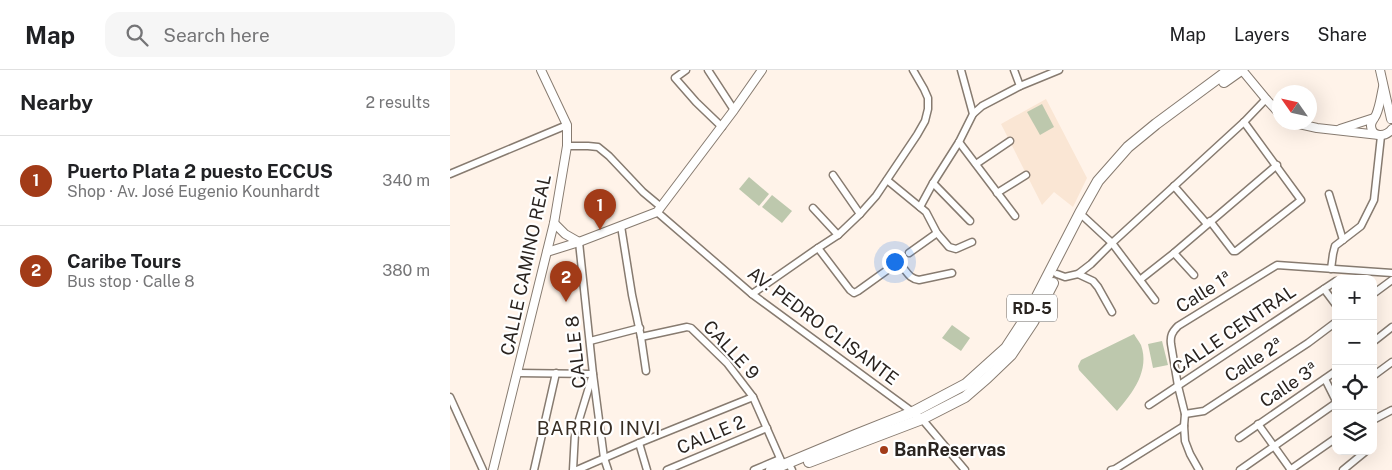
<!DOCTYPE html>
<meta charset="utf-8">
<style>
:root{--surface:#fff;--page:#f6f6f6;--text:#202124;--muted:#757577;--line:#e0e0e0;--accent:#a23b18}
body{margin:0;font-family:"Public Sans",sans-serif;background:var(--page);color:var(--text)}
.controls{position:absolute;right:15px;bottom:15px;display:grid;overflow:hidden;border-radius:10px;box-shadow:0 5px 20px #0002}
.controls button{width:45px;height:45px;display:grid;place-items:center;padding:0;border:0;border-bottom:1px solid var(--line);background:var(--surface);color:var(--text);font:25px sans-serif}
.compass{position:absolute;left:822px;top:15px;width:45px;height:45px;border-radius:50%;background:var(--surface);box-shadow:0 5px 20px #0002;rotate:304deg}
.you{position:absolute;left:444px;top:191px;width:18px;height:18px;margin:-12px;border:4px solid #fff;border-radius:50%;background:#1a73e8;box-shadow:0 0 0 8px #1a73e833}
.badge{display:grid;place-items:center;width:32px;height:32px;border-radius:50%;background:var(--accent);color:#fff;font-size:16px;font-weight:700}
.pin{position:absolute;translate:-50% -41px;filter:drop-shadow(0 1px 2px #0008)}
.pin::after{content:'';position:absolute;top:26px;width:18px;height:15px;background:inherit;clip-path:polygon(0 0,100% 0,50% 100%)}
.list{margin:0;padding:0;list-style:none}
h2{display:flex;justify-content:space-between;align-items:center;height:65px;margin:0;padding:0 20px;font-size:21px}
h2 small{font-size:16px;font-weight:400;color:var(--muted)}
.list li{display:grid;grid-template-columns:32px 1fr auto;gap:15px;align-items:center;box-sizing:border-box;height:90px;padding:0 20px;border-top:1px solid var(--line)}
.list b{display:block;font-size:19px;white-space:nowrap}
.list p{margin:0;font-size:16px;white-space:nowrap;color:var(--muted)}
.list em{font-size:16px;font-style:normal;color:var(--muted)}
.icon{flex:none;width:28px;height:28px;fill:none;stroke:currentColor;stroke-width:2;stroke-linecap:round;stroke-linejoin:round}
.map{position:relative;flex:none;width:942px;height:400px;overflow:hidden}
header{display:flex;align-items:center;gap:30px;box-sizing:border-box;height:70px;padding:0 25px;background:var(--surface);border-bottom:1px solid var(--line)}
header strong{font-size:24px}
nav{display:flex;gap:28px;margin-inline-start:auto;font-size:18px}
.search{width:350px;height:45px;background:var(--page);display:flex;align-items:center;gap:12px;box-sizing:border-box;padding:0 18px;border-radius:15px;color:var(--muted);font-size:19px}
main{display:flex}
aside{flex:1;background:var(--surface)}
.map>svg:first-child{display:block}
.built{fill:#fae6d4}
.green{fill:#bdc8ad}
.lines{fill:none;stroke-linecap:round;stroke-linejoin:round}
.minor-casing{stroke:#877b70;stroke-width:9}
.tertiary-casing{stroke:#877b70;stroke-width:10}
.primary-casing{stroke:#877b70;stroke-width:12}
.minor{stroke:#fff;stroke-width:6}
.tertiary{stroke:#fff;stroke-width:8}
.primary{stroke:#fff;stroke-width:10}
.poi-dot{fill:#a23b18;stroke:#fff;stroke-width:2}
.labels{text-anchor:middle;stroke-width:4.5;stroke-linejoin:round;paint-order:stroke}
.shield{fill:#fff;stroke:#6a6663;stroke-width:1}
.shield-label{font-size:16px;font-weight:bold;fill:#2a2420}
.street-label{font-size:18px;fill:#2a2420;stroke:#fff}
.poi-label{font-size:18px;font-weight:bold;fill:#2a2420;stroke:#fff;text-anchor:start}
.neighbourhood-label{font-size:19px;letter-spacing:1px;fill:#372d23;stroke:#fff}
</style>
<header>
<strong>Map</strong>
<div class="search"><svg class="icon" aria-label="search" viewBox="0 0 24 24"><circle cx="10" cy="10" r="6"/><path d="M15 15l6 6"/></svg>Search here</div>
<nav><a>Map</a><a>Layers</a><a>Share</a></nav>
</header>
<main>
<aside>
<h2>Nearby<small>2 results</small></h2>
<ul class="list">
<li><span class="badge">1</span><div><b>Puerto Plata 2 puesto ECCUS</b><p>Shop · Av. José Eugenio Kounhardt</p></div><em>340 m</em></li>
<li><span class="badge">2</span><div><b>Caribe Tours</b><p>Bus stop · Calle 8</p></div><em>380 m</em></li>
</ul>
</aside>
<div class="map">
<svg width="942" height="400" viewBox="0 0 942 400">
<rect width="100%" height="100%" fill="#fff3e9"/>
<polygon class="built" points="596,29 637,108 623,137 604,122 592,135 551,54"/>
<g class="green">
<polygon points="592,34 604,57 590,65 577,42"/>
<polygon points="299,107 319,124 309,136 289,119"/>
<polygon points="322,125 342,141 332,153 312,137"/>
<polygon points="502,255 520,268 511,281 492,268"/>
<path d="M684 264C686 268 689 271 691 275 700 300 683 323 667 341L629 300 628 296 631 290Z"/>
<polygon points="712,271 718,295 703,298 698,274"/>
</g>
<g class="lines">
<g class="minor-casing">
<g id="minor">
<polyline points="236,0 225,8 246,32 272,57"/>
<polyline points="258,0 284,40"/>
<polyline points="511,0 523,44"/>
<polyline points="564,0 570,16"/>
<polyline points="509,72 565,146"/>
<polyline points="117,76 138,76 148,77 159,86 193,122 211,137"/>
<polyline points="526,94 560,71"/>
<polyline points="0,104 117,55"/>
<polyline points="383,105 410,144"/>
<polyline points="437,110 476,142 487,163 499,177 506,179 522,172"/>
<polyline points="483,113 520,151"/>
<polyline points="724,116 757,154"/>
<polyline points="547,123 576,105"/>
<polyline points="879,124 893,170"/>
<polyline points="470,137 483,113 509,72 523,44 532,36 570,16 609,0"/>
<polyline points="363,138 388,165"/>
<polyline points="207,142 302,224 472,349 515,400"/>
<polyline points="634,147 662,173 705,230"/>
<polyline points="760,151 783,181 786,181 851,130 794,52"/>
<polyline points="171,156 182,225 191,267 196,301"/>
<polyline points="129,172 143,304 154,388 158,400"/>
<path d="M368 178 400 220 404 223 408 221 447 193C457 198 456 208 469 210L502 203"/>
<polyline points="459,183 487,163"/>
<polyline points="724,183 744,205"/>
<polyline points="881,199 883,184 885,176 911,156 924,130 931,66"/>
<polyline points="607,204 615,207 628,204 641,194 662,173 794,52 816,29"/>
<polyline points="628,204 643,211 648,217 662,242"/>
<polyline points="691,209 724,183 827,95"/>
<polyline points="874,219 886,235"/>
<polyline points="302,224 368,178 388,165 410,144 426,126 467,65 475,51 478,39 478,28 474,19 463,0"/>
<polyline points="923,224 942,210"/>
<polyline points="191,267 237,257 241,258 277,293 303,327 333,395"/>
<polyline points="140,271 190,258"/>
<polyline points="923,272 942,257"/>
<polyline points="68,303 143,304 125,363 123,400"/>
<polyline points="923,306 942,292"/>
<polyline points="875,309 886,331"/>
<polyline points="0,327 33,400"/>
<polyline points="699,335 886,211"/>
<polyline points="735,344 754,341 858,273 886,252"/>
<polyline points="923,350 942,340"/>
<polyline points="808,354 841,400"/>
<polyline points="789,368 886,301"/>
<polyline points="189,373 197,400"/>
<polyline points="341,398 342,400"/>
<polyline points="84,400 106,303"/>
<polyline points="127,400 189,373 303,327"/>
<polyline points="217,400 317,358"/>
<polyline points="304,400 330,389"/>
<polyline points="661,400 665,399 734,356"/>
<path d="M749 400 740 384 735 371 734 356 735 344 728 316 721 274C720 266 722 262 728 256L827 195 942 203"/>
<polyline points="790,400 886,333"/>
<polyline points="840,400 886,368"/>
<polyline points="893,400 915,382"/>
</g>
</g>
<g class="tertiary-casing">
<g id="tertiary">
<polyline points="792,0 816,29 829,43"/>
<polyline points="930,0 941,49"/>
<path d="M933 17C931 26 930 36 926 45 924 49 921 51 921 56 922 68 936 67 942 59"/>
<polyline points="846,52 849,54 867,58 929,65"/>
<polyline points="890,59 924,48"/>
<polyline points="104,153 115,164 129,172"/>
<polyline points="97,182 129,172 207,142 284,40 312,0"/>
<polyline points="43,400 104,153 117,76 117,55 91,0"/>
</g>
</g>
<g class="primary-casing">
<g id="primary">
<polyline points="774,12 791,0"/>
<polyline points="359,392 472,349 515,327 537,308 561,285 583,252 603,213"/>
<polyline points="321,400 405,365 463,342 516,314 556,278 577,246 630,143 648,111 678,77 706,54 779,0"/>
</g>
</g>
<use href="#minor" class="minor"/>
<use href="#tertiary" class="tertiary"/>
<use href="#primary" class="primary"/>
</g>
<circle class="poi-dot" cx="434" cy="380" r="5"/>
<g class="labels">
<rect class="shield" x="557" y="224.5" width="50" height="27" rx="4"/>
<g class="shield-label">
<text x="582" y="244">RD-5</text>
</g>
<g class="street-label">
<text transform="translate(76 195) rotate(-78)" y="6">CALLE CAMINO REAL</text>
<text transform="translate(754 222) rotate(-32)" y="6">Calle 1ª</text>
<text transform="translate(373 256) rotate(37)" y="6">AV. PEDRO CLISANTE</text>
<text transform="translate(784 260) rotate(-34)" y="6">CALLE CENTRAL</text>
<text transform="translate(281 280) rotate(47)" y="6">CALLE 9</text>
<text transform="translate(126 282) rotate(-96)" y="6">CALLE 8</text>
<text transform="translate(804 290) rotate(-33)" y="6">Calle 2ª</text>
<text transform="translate(839 315) rotate(-34)" y="6">Calle 3ª</text>
<text transform="translate(261 365) rotate(-23)" y="6">CALLE 2</text>
</g>
<g class="poi-label">
<text x="444" y="386">BanReservas</text>
</g>
<g class="neighbourhood-label">
<text x="149" y="365">BARRIO INVI</text>
</g>
</g>
</svg>
<div class="controls">
<button>+</button>
<button>−</button>
<button><svg class="icon" aria-label="locate" viewBox="0 0 24 24"><circle cx="12" cy="12" r="6"/><path d="M12 2v4M12 18v4M2 12h4M18 12h4"/></svg></button>
<button><svg class="icon" aria-label="layers" viewBox="0 0 24 24"><path d="M12 4l9 5-9 5-9-5zM3 14l9 5 9-5"/></svg></button>
</div>
<svg class="compass" viewBox="-18 -18 36 36"><path d="M0-13l5 13h-10z" fill="#e53935"/><path d="M0 13l5-13h-10z" fill="#757577"/></svg>
<div class="you"></div>
<div class="pin badge" style="left:150px;top:160px">1</div>
<div class="pin badge" style="left:116px;top:232px">2</div>
</div>
</main>
